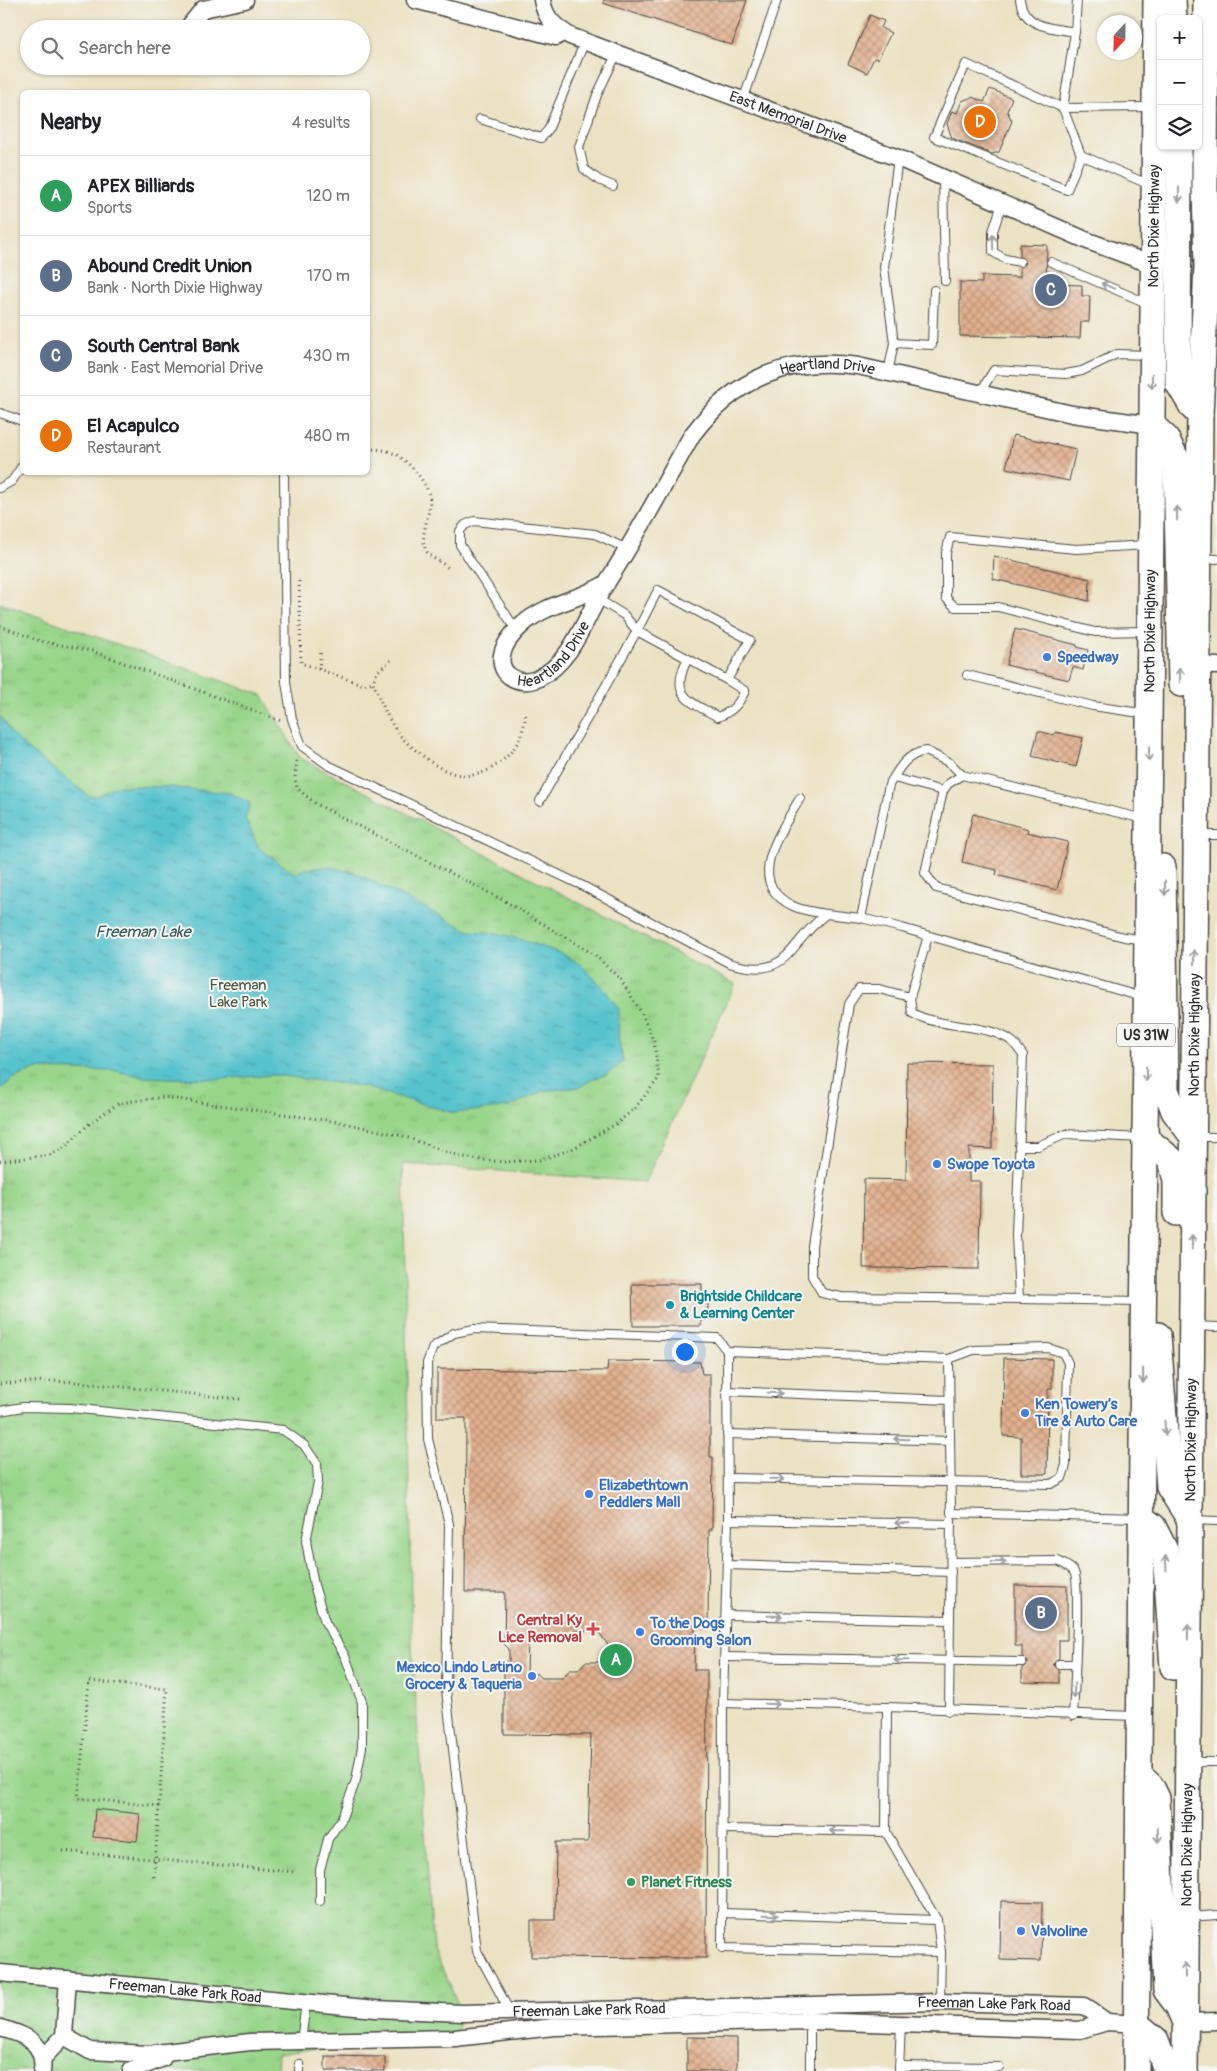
<!DOCTYPE html>
<meta charset="utf-8">
<style>
:root{--surface:#fff;--page:#f6f6f6;--text:#202124;--muted:#757577;--line:#e0e0e0;--accent:#111827}
body{margin:0;font-family:Pangolin,sans-serif;background:var(--page);color:var(--text)}
.controls{position:absolute;right:15px;top:15px;display:grid;overflow:hidden;border-radius:8px;box-shadow:0 1px 4px #0004}
.controls button{width:45px;height:45px;display:grid;place-items:center;padding:0;border:0;border-bottom:1px solid var(--line);background:var(--surface);color:var(--text);font:25px sans-serif}
.compass{position:absolute;left:1097px;top:15px;width:45px;height:45px;border-radius:50%;background:var(--surface);box-shadow:0 1px 4px #0004;rotate:202deg}
.you{position:absolute;left:684px;top:1351px;width:18px;height:18px;margin:-12px;border:4px solid #fff;border-radius:50%;background:#1a73e8;box-shadow:0 0 0 8px #1a73e833}
.badge{display:grid;place-items:center;width:32px;height:32px;border-radius:50%;background:var(--accent);color:#fff;font-size:16px;font-weight:700}
.pin{position:absolute;translate:-50% -50%;border:2px solid #fff;box-shadow:0 1px 5px #0006}
.list{margin:0;padding:0;list-style:none}
h2{display:flex;justify-content:space-between;align-items:center;height:65px;margin:0;padding:0 20px;font-size:21px}
h2 small{font-size:16px;font-weight:400;color:var(--muted)}
.list li{display:grid;grid-template-columns:32px 1fr auto;gap:15px;align-items:center;box-sizing:border-box;height:80px;padding:0 20px;border-top:1px solid var(--line)}
.list b{display:block;font-size:19px;white-space:nowrap}
.list p{margin:0;font-size:16px;white-space:nowrap;color:var(--muted)}
.list em{font-size:16px;font-style:normal;color:var(--muted)}
.icon{flex:none;width:28px;height:28px;fill:none;stroke:currentColor;stroke-width:2;stroke-linecap:round;stroke-linejoin:round}
.map{position:relative;flex:none;width:1217px;height:2071px;overflow:hidden}
.search{position:absolute;background:var(--surface);box-shadow:0 1px 4px #0004;left:20px;top:20px;width:350px;height:55px;display:flex;align-items:center;gap:12px;box-sizing:border-box;padding:0 18px;border-radius:28px;color:var(--muted);font-size:19px}
.panel{position:absolute;background:var(--surface);box-shadow:0 1px 4px #0004;left:20px;top:90px;width:350px;height:385px;border-radius:8px}
.map>svg:first-child{display:block}
.park{fill:url(#park-tufts);stroke:#62805b}
.water{fill:url(#water-ripples);stroke:#40777c}
.building{fill:url(#building-cross-hatch);fill-rule:evenodd}
.lines{fill:none;stroke-linecap:round;stroke-linejoin:round}
.service-casing{stroke:#484642;stroke-width:10}
.minor-casing{stroke:#484642;stroke-width:19}
.primary-casing{stroke:#484642;stroke-width:28}
.path{stroke:#484642;stroke-width:3;stroke-dasharray:1 4;stroke-linecap:butt}
.service{stroke:#fff;stroke-width:8}
.minor{stroke:#fff;stroke-width:16}
.primary{stroke:#fff;stroke-width:25}
.oneway{stroke:#a0a0a0}
.shop-dot{fill:#3f7fe0;stroke:#f6f6f2;stroke-width:2}
.culture-dot{fill:#0f9aa8;stroke:#f6f6f2;stroke-width:2}
.health-dot{fill:#e0444e;stroke:#f6f6f2;stroke-width:2}
.leisure-dot{fill:#2e9e5b;stroke:#f6f6f2;stroke-width:2}
.labels{text-anchor:middle;stroke-width:4;stroke-linejoin:round;paint-order:stroke}
.shield{fill:#f6f6f2;stroke:#686867;stroke-width:1}
.shield-label{font-size:14px;font-weight:bold;fill:#2b2b2b}
.street-label{font-size:15px;fill:#2b2b2b;stroke:#f6f6f2}
.shop-label{font-size:15px;font-weight:bold;fill:#366cbe;stroke:#f6f6f2;text-anchor:start}
.park-label{font-size:15px;fill:#465643;stroke:#f6f6f2}
.culture-label{font-size:15px;font-weight:bold;fill:#0d838f;stroke:#f6f6f2;text-anchor:start}
.health-label{font-size:15px;font-weight:bold;fill:#be3a42;stroke:#f6f6f2;text-anchor:end}
.leisure-label{font-size:15px;font-weight:bold;fill:#27864d;stroke:#f6f6f2;text-anchor:start}
.water-label{font-size:16px;font-style:italic;fill:#38595c;stroke:#f6f6f2}
</style>
<div class="map">
<svg width="1217" height="2071" viewBox="0 0 1217 2071">
<defs>
<pattern id="park-tufts" width="24" height="20" patternUnits="userSpaceOnUse" patternTransform="scale(1.25)"><rect width="24" height="20" fill="#99d68b"/><path d="M3 7l-1-3M5 7V3M7 7l1-3M15 17l-1-3M17 17v-4M19 17l1-3" fill="none" stroke="#84b878"/></pattern>
<pattern id="water-ripples" width="26" height="14" patternUnits="userSpaceOnUse" patternTransform="scale(1.25)"><rect width="26" height="14" fill="#56c3cd"/><path d="M2 4q2-2 4 0t4 0M15 11q2-2 4 0t4 0" fill="none" stroke="#479fa7"/></pattern>
<pattern id="building-cross-hatch" width="8" height="8" patternUnits="userSpaceOnUse" patternTransform="scale(1.25)"><rect width="8" height="8" fill="#e2b08e"/><path d="M0 0l8 8M0 8l8-8" fill="none" stroke="#b78f74"/></pattern>
</defs>
<rect width="100%" height="100%" fill="#f6f6f2"/>
<filter id="ink" filterUnits="userSpaceOnUse"><feTurbulence type="fractalNoise" baseFrequency=".02" numOctaves="2"/><feDisplacementMap in="SourceGraphic" scale="10" xChannelSelector="R" yChannelSelector="G"/><feConvolveMatrix kernelMatrix="1 2 1 2 8 2 1 2 1" color-interpolation-filters="sRGB"/></filter>
<filter id="wash" filterUnits="userSpaceOnUse"><feTurbulence type="fractalNoise" baseFrequency=".0096" numOctaves="4" result="noise"/><feDisplacementMap in="SourceGraphic" scale="20" xChannelSelector="R" yChannelSelector="G"/><feGaussianBlur stdDeviation="1.12" result="paint"/><feColorMatrix in="noise" values="0 0 0 0 0 0 0 0 0 0 0 0 0 0 0 0 0 1.4 0 .05"/><feComposite in="paint" operator="in"/></filter>
<g filter="url(#wash)">
<rect width="100%" height="100%" fill="#ebe2c3"/>
<polygon class="park" points="0,603 262,695 300,758 735,984 645,1182 403,1164 412,1647 433,1948 462,2013 455,2038 391,2037 278,2054 277,2071 0,2071"/>
<polygon class="water" points="0,716 8,727 10,733 27,749 89,796 96,796 117,786 168,787 229,793 250,803 245,818 259,848 295,874 305,869 328,867 354,872 470,931 497,933 522,940 560,953 580,964 602,986 619,1009 618,1038 623,1062 606,1075 594,1078 580,1087 542,1091 509,1107 454,1113 360,1086 275,1075 217,1079 168,1078 143,1077 116,1071 38,1069 14,1078 0,1090"/>
<g id="blocks">
<g class="building">
<polygon points="604,0 747,0 732,45 603,3"/>
<polygon points="870,15 884,21 881,28 891,33 878,59 874,58 867,73 848,64"/>
<polygon points="990,89 1012,98 1007,111 1012,121 999,152 992,154 952,138 947,124 952,111 957,113 962,101 972,97 984,102"/>
<polygon points="1020,244 1047,245 1046,284 1082,285 1082,296 1090,296 1089,322 1081,322 1080,338 960,336 960,282 982,283 982,276 1020,277 1020,268 1026,263 1020,256"/>
<polygon points="1013,435 1076,449 1069,481 1006,468"/>
<polygon points="994,556 1090,579 1089,601 993,579"/>
<polygon points="1015,629 1077,645 1077,647 1088,650 1083,670 1073,667 1069,680 1006,665"/>
<polygon points="1038,731 1054,735 1055,732 1083,738 1076,767 1032,756"/>
<polygon points="973,814 1028,829 1027,832 1068,842 1057,890 996,875 997,870 962,862"/>
<polygon points="907,1063 993,1064 992,1149 969,1148 969,1181 980,1181 979,1269 863,1268 864,1179 906,1180"/>
<polygon points="632,1284 702,1284 702,1295 708,1295 708,1314 701,1314 701,1326 633,1326"/>
<polygon points="1004,1358 1052,1359 1052,1389 1048,1389 1047,1474 1021,1474 1021,1437 1003,1436"/>
<path d="M608 1361 700 1362 702 1374H710V1457H713L712 1530H709L708 1626H695L694 1670H707L706 1958 531 1957V1920H555L556 1842H588L591 1735 504 1734V1665L509 1661V1649L504 1644 505 1592H465L466 1418H437V1369L607 1371ZM574 1631H598L611 1649 598 1662H585L578 1670H570L562 1678H542L537 1674 527 1673 528 1638 538 1639 542 1635H570Z"/>
<polygon points="1015,1585 1067,1586 1067,1640 1059,1640 1059,1658 1053,1664 1059,1670 1059,1683 1022,1682 1022,1668 1027,1665 1028,1662 1022,1656 1022,1646 1015,1646"/>
<polygon points="95,1809 140,1814 137,1841 93,1837"/>
<polygon points="1001,1901 1042,1902 1041,1961 1000,1960"/>
<polygon points="687,2037 737,2038 737,2071 687,2071"/>
<polygon points="325,2056 385,2057 385,2071 325,2071"/>
</g>
</g>
</g>
<g filter="url(#ink)">
<use href="#blocks" fill-opacity="0" stroke="#484642" stroke-width="1"/>
<g class="lines">
<g class="service-casing">
<g id="service">
<path d="M1020 0C1024 28 1052 28 1075 32"/>
<polyline points="1077,0 1075,32 1063,108 966,64 934,137 1067,190 1081,155 1150,185"/>
<polyline points="743,101 777,0"/>
<polyline points="480,119 541,138 548,130 585,41"/>
<polyline points="1081,155 1063,108 1152,107"/>
<polyline points="943,178 945,281"/>
<polyline points="613,186 599,180 584,169 579,147 597,95 617,53"/>
<polyline points="1002,204 993,231 993,252 1005,259 1020,262"/>
<polyline points="1051,262 1149,304"/>
<polyline points="894,343 932,345 934,290"/>
<polyline points="888,373 894,343 884,267 898,158"/>
<polyline points="979,394 994,370 1066,374 1082,371 1117,354 1149,355"/>
<polyline points="0,413 22,421"/>
<path d="M284 472 286 682 292 719 302 746 328 765 581 885 729 963C790 981 786 945 826 914L861 918 902 928 1142 997"/>
<polyline points="0,488 12,481 22,466"/>
<polyline points="1202,558 1217,559"/>
<polygon points="658,590 750,640 727,680 637,631"/>
<polyline points="517,631 460,545 460,531 465,525 474,521 595,534 627,549"/>
<polyline points="1147,631 1095,632 998,607 955,607 946,598 946,553 950,537 1076,549 1148,545"/>
<path d="M687 660C669 697 690 701 718 717 733 711 738 705 745 691L727 680"/>
<polyline points="967,675 1093,706 1147,714"/>
<polyline points="894,778 943,791"/>
<path d="M800 798C782 831 742 882 793 906 803 911 816 912 826 914"/>
<polyline points="540,801 637,631 624,615 598,599"/>
<polyline points="1144,819 962,775 948,784 943,791 925,873 936,888 1124,937 1144,940"/>
<polyline points="1199,835 1217,835"/>
<path d="M861 918 889 785C899 768 906 754 926 751L950 763 962 775"/>
<path d="M928 936 910 997 912 1013C941 1029 985 1023 1010 1040 1015 1043 1019 1050 1023 1055L1016 1235 1019 1299 1141 1301"/>
<polyline points="910,997 879,989 859,989 849,1004 812,1246 812,1276 822,1293 841,1297 1019,1299"/>
<polyline points="1197,1137 1217,1137"/>
<polyline points="1019,1146 1038,1146 1066,1134 1141,1138"/>
<polyline points="1196,1326 1217,1327"/>
<polyline points="726,1391 949,1400"/>
<polyline points="0,1411 23,1407 70,1408 283,1430 304,1445 317,1464 318,1482 306,1541 314,1585 325,1622 345,1656 362,1702 362,1747 356,1780 341,1820 328,1839 320,1870 320,1901"/>
<polyline points="727,1434 950,1441"/>
<polyline points="728,1478 1051,1484 1062,1478 1066,1465 1068,1363 1063,1353 1048,1348 973,1350 949,1359"/>
<polyline points="728,1520 951,1524"/>
<polyline points="1192,1520 1217,1521"/>
<path d="M951 1562 1058 1561C1063 1564 1070 1566 1074 1572 1081 1584 1074 1694 1073 1716"/>
<polyline points="727,1565 951,1572"/>
<polyline points="726,1615 950,1620"/>
<polyline points="725,1657 1022,1662"/>
<polyline points="1059,1664 1075,1664"/>
<polyline points="723,1703 887,1707"/>
<polyline points="949,1711 951,1520"/>
<polyline points="1192,1762 1217,1762"/>
<polyline points="723,1829 886,1832"/>
<polyline points="722,1913 937,1920"/>
<polyline points="1189,1917 1217,1915"/>
<polyline points="941,1952 722,1948 723,1703 728,1520 727,1351 949,1359 951,1513 1139,1518"/>
<polyline points="940,2002 941,1952 937,1920 886,1832 887,1707 1135,1716"/>
<polyline points="509,2010 477,1951 446,1690 449,1524 428,1439 427,1363 433,1347 454,1333 474,1329 717,1338 727,1351"/>
<polyline points="301,2042 306,2002"/>
<polyline points="299,2064 299,2071"/>
<polyline points="899,2066 999,2067"/>
<polyline points="810,2071 810,2021"/>
<polyline points="899,2071 901,2022"/>
</g>
</g>
<g class="minor-casing">
<g id="minor">
<polyline points="415,0 556,37 563,32"/>
<path id="s1" d="M542 0C545 18 554 26 570 36L898 158 1088 241 1153 265"/>
<polyline points="187,29 203,9 245,0"/>
<path id="s2" d="M607 583C580 600 547 603 523 624 514 632 504 644 502 655 498 676 520 686 537 679 574 662 586 614 607 582 638 535 664 484 692 435 735 378 787 356 858 366L1072 414 1152 425"/>
<polyline points="1197,665 1217,666"/>
<path id="s3" d="M0 1973 376 2009 462 2013 940 2002 1084 2006 1107 2022"/>
<polyline points="1185,2022 1217,2021"/>
<path d="M0 2028C24 2034 46 2042 42 2071"/>
<polyline points="64,2036 90,2051 148,2054 250,2042 455,2038 554,2027 810,2021 1080,2030 1107,2022 1137,2024"/>
<polyline points="43,2058 64,2036 68,1979"/>
<polyline points="131,2071 163,2058"/>
</g>
</g>
<g class="primary-casing">
<g id="primary">
<polyline points="1173,0 1174,19"/>
<polyline points="1179,146 1178,383 1193,408 1200,415"/>
<polyline points="1152,425 1166,438 1176,458 1181,684"/>
<polyline points="1163,867 1166,1090 1174,1111 1193,1137"/>
<polyline points="1145,1138 1171,1159 1176,1181 1176,1213"/>
<polyline points="1158,1335 1169,1487 1190,1520"/>
<polyline points="1142,1518 1153,1526 1165,1550 1173,1667"/>
<polyline points="1139,1775 1151,1786 1157,1798 1166,1990 1178,2006 1184,2020"/>
<polyline points="1137,2024 1156,2040 1166,2071"/>
<path id="s4" d="M1136 2071 1156 0"/>
<path id="s5" d="M1185 2071 1200 415 1207 266 1205 188 1206 0"/>
</g>
</g>
<g class="path">
<path d="M368 449C378 449 388 450 397 455 410 463 430 485 430 501 430 515 419 537 426 550 429 558 443 562 449 569"/>
<polyline points="299,581 301,663 364,685 373,682"/>
<polyline points="0,626 40,641 92,651 281,721"/>
<path d="M391 660 377 672 373 682C379 697 385 713 394 727 400 737 409 745 418 752 443 773 468 786 498 764 516 751 524 734 526 712"/>
<polyline points="319,669 321,649"/>
<polyline points="0,1161 50,1155 65,1147 90,1123 119,1103 163,1097 339,1122 403,1136 459,1156 474,1159 503,1162 540,1160 572,1149 616,1124 635,1108 659,1078 654,1042 641,1012 621,980 595,955 505,901 316,804 297,788 295,778 297,758"/>
<polyline points="0,1384 45,1381 76,1382 240,1399"/>
<polyline points="63,1851 296,1872"/>
<polyline points="154,1877 167,1689 89,1681 78,1798 160,1806"/>
</g>
<use href="#service" class="service"/>
<use href="#minor" class="minor"/>
<use href="#primary" class="primary"/>
</g>
<defs><path id="oneway-shaft" d="M-6 0H5M1.5-3L5.5 0L1.5 3" fill="none" stroke-width="1.6" stroke-linecap="round" stroke-linejoin="round" transform="scale(1.25)"/></defs>
<g class="oneway">
<use href="#oneway-shaft" transform="translate(1179 195) rotate(90)"/>
<use href="#oneway-shaft" transform="translate(993 242) rotate(-91)"/>
<use href="#oneway-shaft" transform="translate(1108 286) rotate(-156)"/>
<use href="#oneway-shaft" transform="translate(1152 381) rotate(90)"/>
<use href="#oneway-shaft" transform="translate(1177 513) rotate(-91)"/>
<use href="#oneway-shaft" transform="translate(1180 675) rotate(-91)"/>
<use href="#oneway-shaft" transform="translate(1149 754) rotate(90)"/>
<use href="#oneway-shaft" transform="translate(1165 888) rotate(90)"/>
<use href="#oneway-shaft" transform="translate(1194 957) rotate(-90)"/>
<use href="#oneway-shaft" transform="translate(1146 1074) rotate(90)"/>
<use href="#oneway-shaft" transform="translate(1192 1242) rotate(-90)"/>
<use href="#oneway-shaft" transform="translate(1143 1376) rotate(90)"/>
<use href="#oneway-shaft" transform="translate(775 1393) rotate(2)"/>
<use href="#oneway-shaft" transform="translate(1165 1428) rotate(86)"/>
<use href="#oneway-shaft" transform="translate(901 1439) rotate(-178)"/>
<use href="#oneway-shaft" transform="translate(777 1479) rotate(1)"/>
<use href="#oneway-shaft" transform="translate(902 1523) rotate(-179)"/>
<use href="#oneway-shaft" transform="translate(999 1562)"/>
<use href="#oneway-shaft" transform="translate(1166 1563) rotate(-94)"/>
<use href="#oneway-shaft" transform="translate(775 1616) rotate(1)"/>
<use href="#oneway-shaft" transform="translate(1188 1632) rotate(-89)"/>
<use href="#oneway-shaft" transform="translate(901 1660) rotate(-179)"/>
<use href="#oneway-shaft" transform="translate(1074 1691) rotate(92)"/>
<use href="#oneway-shaft" transform="translate(772 1704) rotate(2)"/>
<use href="#oneway-shaft" transform="translate(837 1831) rotate(-179)"/>
<use href="#oneway-shaft" transform="translate(1158 1835) rotate(88)"/>
<use href="#oneway-shaft" transform="translate(771 1915) rotate(2)"/>
<use href="#oneway-shaft" transform="translate(1185 1970) rotate(-90)"/>
</g>
</g>
<g class="shop-dot">
<circle cx="1047" cy="657" r="5"/>
<circle cx="937" cy="1164" r="5"/>
<circle cx="1025" cy="1413" r="5"/>
<circle cx="589" cy="1494" r="5"/>
<circle cx="640" cy="1632" r="5"/>
<circle cx="532" cy="1676" r="5"/>
<circle cx="1021" cy="1931" r="5"/>
</g>
<circle class="culture-dot" cx="670" cy="1305" r="5"/>
<path class="health-dot" d="M590.5 1621.5h5v5h5v5h-5v5h-5v-5h-5v-5h5z"/>
<circle class="leisure-dot" cx="631" cy="1882" r="5"/>
<g class="labels">
<rect class="shield" x="1117" y="1023.5" width="58" height="23" rx="4"/>
<g class="shield-label">
<text x="1146" y="1040">US 31W</text>
</g>
<g class="street-label">
<text dy="5" stroke="none"><textPath href="#s1" startOffset="280">East Memorial Drive</textPath></text>
<text dy="5" stroke="none"><textPath href="#s4" startOffset="1845">North Dixie Highway</textPath></text>
<text dy="5" stroke="none"><textPath href="#s2" startOffset="635">Heartland Drive</textPath></text>
<text dy="5" stroke="none"><textPath href="#s4" startOffset="1440">North Dixie Highway</textPath></text>
<text dy="5" stroke="none"><textPath href="#s2" startOffset="212">Heartland Drive</textPath></text>
<text dy="5" stroke="none"><textPath href="#s5" startOffset="1036">North Dixie Highway</textPath></text>
<text dy="5" stroke="none"><textPath href="#s5" startOffset="631">North Dixie Highway</textPath></text>
<text dy="5" stroke="none"><textPath href="#s5" startOffset="226">North Dixie Highway</textPath></text>
<text dy="5" stroke="none"><textPath href="#s3" startOffset="186">Freeman Lake Park Road</textPath></text>
<text dy="5" stroke="none"><textPath href="#s3" startOffset="996">Freeman Lake Park Road</textPath></text>
<text dy="5" stroke="none"><textPath href="#s3" startOffset="591">Freeman Lake Park Road</textPath></text>
</g>
<g class="shop-label">
<text x="1057" y="662">Speedway</text>
<text x="947" y="1169">Swope Toyota</text>
<text x="1035" y="1409">Ken Towery’s<tspan x="1035" dy="17">Tire &amp; Auto Care</tspan></text>
<text x="599" y="1490">Elizabethtown<tspan x="599" dy="17">Peddlers Mall</tspan></text>
<text x="650" y="1628">To the Dogs<tspan x="650" dy="17">Grooming Salon</tspan></text>
<text x="522" y="1672" text-anchor="end">Mexico Lindo Latino<tspan x="522" dy="17">Grocery &amp; Taqueria</tspan></text>
<text x="1031" y="1936">Valvoline</text>
</g>
<g class="park-label">
<text x="238" y="990">Freeman<tspan x="238" dy="17">Lake Park</tspan></text>
</g>
<g class="culture-label">
<text x="680" y="1301">Brightside Childcare<tspan x="680" dy="17">&amp; Learning Center</tspan></text>
</g>
<g class="health-label">
<text x="582" y="1625">Central Ky<tspan x="582" dy="17">Lice Removal</tspan></text>
</g>
<g class="leisure-label">
<text x="641" y="1887">Planet Fitness</text>
</g>
<g class="water-label">
<text x="143" y="937">Freeman Lake</text>
</g>
</g>
</svg>
<div class="controls">
<button>+</button>
<button>−</button>
<button><svg class="icon" aria-label="layers" viewBox="0 0 24 24"><path d="M12 4l9 5-9 5-9-5zM3 14l9 5 9-5"/></svg></button>
</div>
<svg class="compass" viewBox="-18 -18 36 36"><path d="M0-13l5 13h-10z" fill="#e53935"/><path d="M0 13l5-13h-10z" fill="#757577"/></svg>
<div class="you"></div>
<div class="pin badge" style="left:616px;top:1660px;background:#2e9e5b">A</div>
<div class="pin badge" style="left:1041px;top:1613px;background:#5c6f8a">B</div>
<div class="pin badge" style="left:1051px;top:290px;background:#5c6f8a">C</div>
<div class="pin badge" style="left:980px;top:122px;background:#e8710a">D</div>
<div class="search"><svg class="icon" aria-label="search" viewBox="0 0 24 24"><circle cx="10" cy="10" r="6"/><path d="M15 15l6 6"/></svg>Search here</div>
<section class="panel">
<h2>Nearby<small>4 results</small></h2>
<ul class="list">
<li><span class="badge" style="background:#2e9e5b">A</span><div><b>APEX Billiards</b><p>Sports</p></div><em>120 m</em></li>
<li><span class="badge" style="background:#5c6f8a">B</span><div><b>Abound Credit Union</b><p>Bank · North Dixie Highway</p></div><em>170 m</em></li>
<li><span class="badge" style="background:#5c6f8a">C</span><div><b>South Central Bank</b><p>Bank · East Memorial Drive</p></div><em>430 m</em></li>
<li><span class="badge" style="background:#e8710a">D</span><div><b>El Acapulco</b><p>Restaurant</p></div><em>480 m</em></li>
</ul>
</section>
</div>
